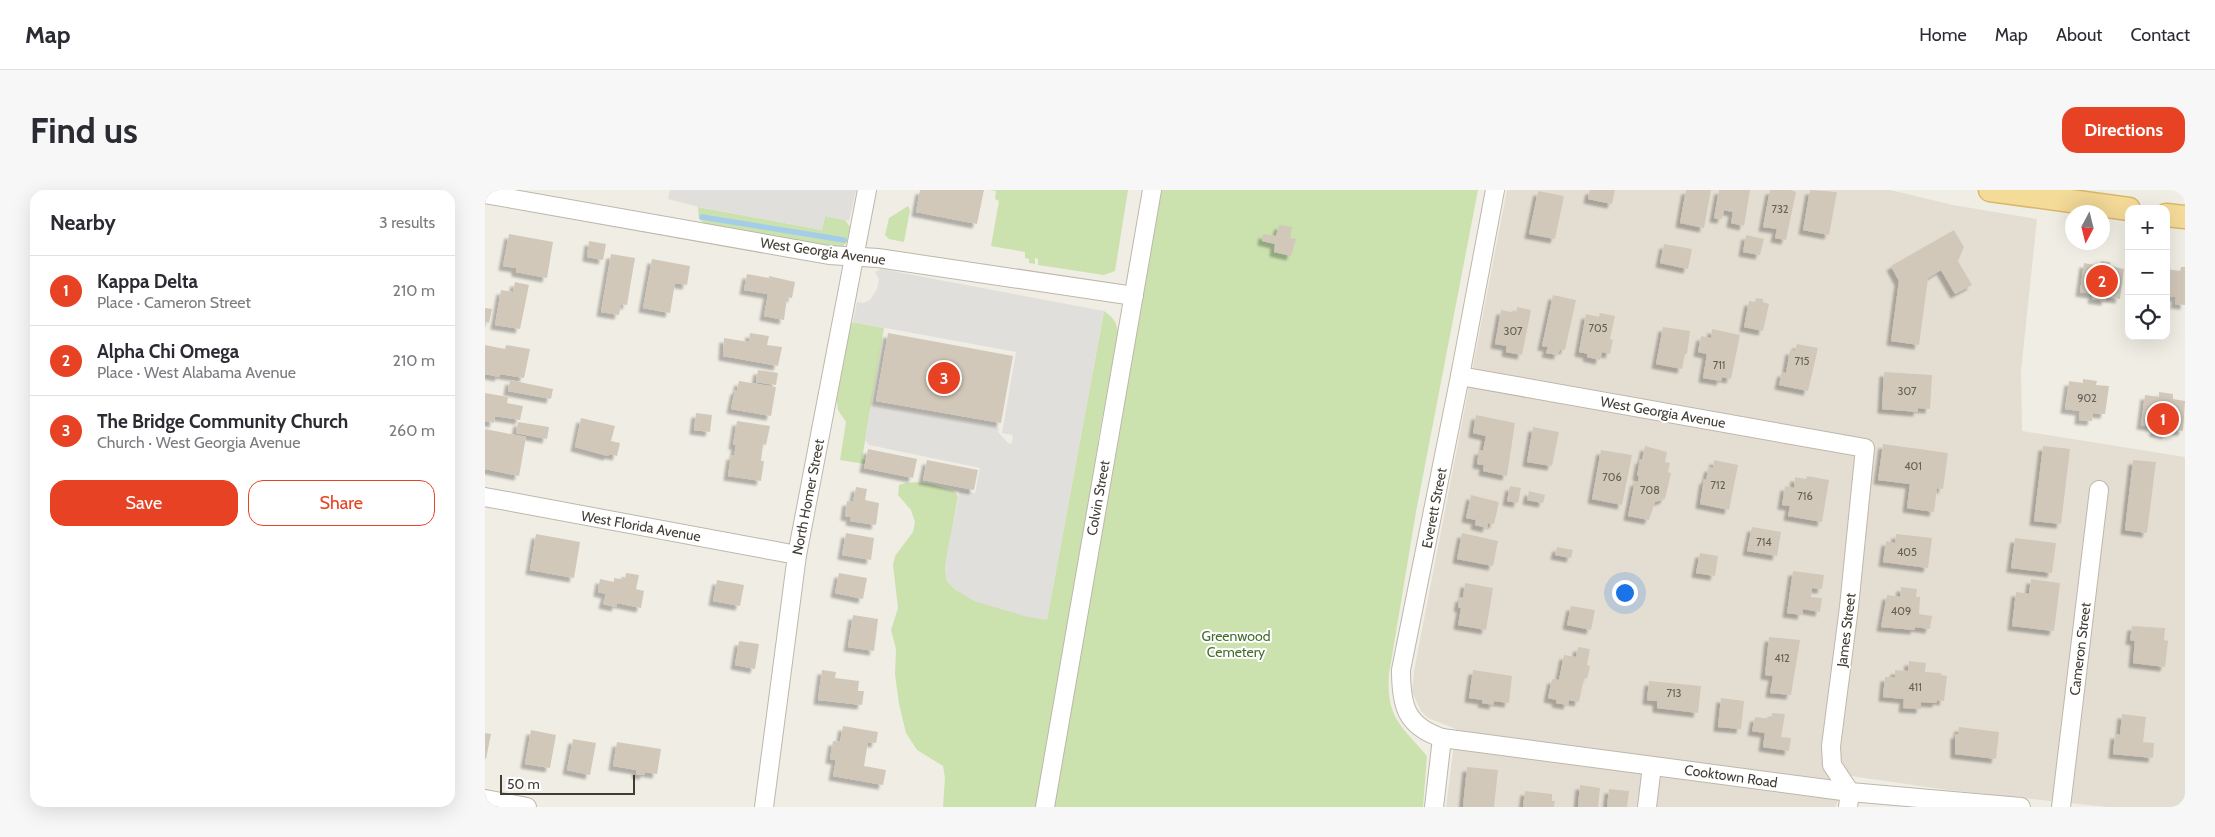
<!DOCTYPE html>
<meta charset="utf-8">
<style>
:root{--surface:#fff;--page:#f7f7f7;--text:#2b2b33;--muted:#7c7c81;--line:#e1e1e2;--accent:#e84224}
body{margin:0;font-family:Cabin,sans-serif;background:var(--page);color:var(--text)}
.controls{position:absolute;right:15px;top:15px;display:grid;overflow:hidden;border-radius:10px;box-shadow:0 5px 20px #0002}
.controls button{width:45px;height:45px;display:grid;place-items:center;padding:0;border:0;border-bottom:1px solid var(--line);background:var(--surface);color:var(--text);font:25px sans-serif}
.compass{position:absolute;left:1580px;top:15px;width:45px;height:45px;border-radius:50%;background:var(--surface);box-shadow:0 5px 20px #0002;rotate:187deg}
.scale{position:absolute;left:15px;bottom:12px;width:135px;box-sizing:border-box;padding-left:5px;border:2px solid #423d34;border-top:0;font-size:14px;line-height:18px;white-space:nowrap;color:#423d34;-webkit-text-stroke:4px #fff;paint-order:stroke}
.you{position:absolute;left:1139px;top:402px;width:18px;height:18px;margin:-12px;border:4px solid #fff;border-radius:50%;background:#1a73e8;box-shadow:0 0 0 8px #1a73e833}
.badge{display:grid;place-items:center;width:32px;height:32px;border-radius:50%;background:var(--accent);color:#fff;font-size:16px;font-weight:700}
.pin{position:absolute;translate:-50% -50%;border:2px solid #fff;box-shadow:0 1px 5px #0006}
.list{margin:0;padding:0;list-style:none}
h2{display:flex;justify-content:space-between;align-items:center;height:65px;margin:0;padding:0 20px;font-size:21px}
h2 small{font-size:16px;font-weight:400;color:var(--muted)}
.list li{display:grid;grid-template-columns:32px 1fr auto;gap:15px;align-items:center;box-sizing:border-box;height:70px;padding:0 20px;border-top:1px solid var(--line)}
.list b{display:block;font-size:19px;white-space:nowrap}
.list p{margin:0;font-size:16px;white-space:nowrap;color:var(--muted)}
.list em{font-size:16px;font-style:normal;color:var(--muted)}
.actions{display:flex;gap:10px;padding:15px 20px}
.actions a{flex:1;padding:11px 0;border:1px solid var(--accent);border-radius:15px;text-align:center;font-size:18px;color:var(--accent)}
.actions .main{background:var(--accent);color:#fff}
.icon{flex:none;width:28px;height:28px;fill:none;stroke:currentColor;stroke-width:2;stroke-linecap:round;stroke-linejoin:round}
.map{position:relative;flex:none;width:1700px;height:617px;overflow:hidden;border-radius:15px}
header{display:flex;align-items:center;gap:30px;box-sizing:border-box;height:70px;padding:0 25px;background:var(--surface);border-bottom:1px solid var(--line)}
header strong{font-size:24px}
nav{display:flex;gap:28px;margin-inline-start:auto;font-size:18px}
.intro{display:flex;align-items:center;justify-content:space-between;box-sizing:border-box;height:120px;padding:0 30px}
h1{margin:0;font-size:35px}
.button{padding:12px 22px;border-radius:15px;background:var(--accent);color:#fff;font-size:18px;font-weight:700}
main{display:flex;gap:30px;padding:0 30px}
aside{flex:1;background:var(--surface);border-radius:15px;box-shadow:0 5px 20px #0002}
.map>svg:first-child{display:block}
.residential{fill:#e4ded2}
.green{fill:#cbe2af}
.parking{fill:#e1dfdc}
.lines{fill:none;stroke-linecap:round;stroke-linejoin:round}
.stream{stroke:#a4cde9;stroke-width:5.5}
.building{fill:#d1c8ba;filter:url(#shadow)}
.minor-casing{stroke:#beb7aa;stroke-width:20}
.major-casing{stroke:#d9b86a;stroke-width:25}
.minor{stroke:#fff;stroke-width:18}
.major{stroke:#f5db98;stroke-width:22}
.labels{text-anchor:middle;stroke-width:4;stroke-linejoin:round;paint-order:stroke}
.number-label{font-size:11px;fill:#666056}
.street-label{font-size:14px;fill:#423d34;stroke:#fff}
.park-label{font-size:14px;fill:#456e2d;stroke:#fff}
</style>
<header>
<strong>Map</strong>
<nav><a>Home</a><a>Map</a><a>About</a><a>Contact</a></nav>
</header>
<div class="intro"><h1>Find us</h1><a class="button">Directions</a></div>
<main>
<aside>
<h2>Nearby<small>3 results</small></h2>
<ul class="list">
<li><span class="badge">1</span><div><b>Kappa Delta</b><p>Place · Cameron Street</p></div><em>210 m</em></li>
<li><span class="badge">2</span><div><b>Alpha Chi Omega</b><p>Place · West Alabama Avenue</p></div><em>210 m</em></li>
<li><span class="badge">3</span><div><b>The Bridge Community Church</b><p>Church · West Georgia Avenue</p></div><em>260 m</em></li>
</ul>
<div class="actions"><a class="main">Save</a><a>Share</a></div>
</aside>
<div class="map">
<svg width="1700" height="617" viewBox="0 0 1700 617">
<defs>
<filter id="shadow"><feDropShadow dx="-4.5" dy="4.5" stdDeviation="1" flood-color="#0004"/></filter>
</defs>
<rect width="100%" height="100%" fill="#f0ede4"/>
<polygon class="residential" points="1022,0 1405,0 1468,15 1552,29 1536,181 1537,241 1700,267 1700,617 1622,617 1463,600 1366,586 1350,617 961,617 971,539 943,528 936,521 927,502 929,481"/>
<g class="green">
<polygon points="504,0 643,0 630,81 619,85 553,75 553,69 550,68 550,74 544,73 544,69 540,68 540,62 506,56 514,11 510,9 511,1"/>
<path d="M675 0H993L931 322 904 484C901 528 916 535 942 566L938 617H458L460 588 458 576 432 560 421 543 414 514 410 484 411 459 406 440 413 418 408 375 410 366 428 342 430 332 426 320 413 305 414 295C432 288 452 296 469 301L473 306 460 379 462 391 471 400 562 429 619 121C629 128 632 132 633 144L613 251V263Z"/>
<polygon points="423,16 425,20 419,52 404,49 400,45 404,28"/>
<polygon points="213,17 337,40 340,26 360,30 366,38 365,49 358,56 343,57 220,34 214,29"/>
<polygon points="368,132 399,138 377,269 381,270 380,274 355,270 361,232 353,220 351,205 364,137"/>
</g>
<g class="parking">
<polygon points="185,0 371,0 364,31 340,26 337,40 214,17 183,9"/>
<polygon points="396,79 619,121 562,430 543,427 489,411 471,400 462,391 460,379 462,363 475,300 490,303 495,278 384,255 380,250 386,215 514,238 513,242 524,254 527,253 528,248 527,245 517,243 531,162 368,132 372,112 378,113 385,110 392,99 394,90 390,82"/>
</g>
<g class="lines">
<polyline class="stream" points="217,27 359,50"/>
</g>
<g class="building">
<polygon points="435,0 499,0 492,34 431,22"/>
<polygon points="1105,0 1130,0 1127,14 1103,9"/>
<polygon points="1201,0 1226,0 1219,38 1195,33"/>
<polygon points="1234,0 1265,0 1259,36 1246,33 1248,22 1239,20 1237,29 1229,28"/>
<polygon points="1285,0 1306,0 1311,2 1301,50 1290,48 1292,39 1278,37"/>
<polygon points="1325,0 1352,2 1344,45 1318,40"/>
<polygon points="1053,1 1079,6 1070,49 1044,44"/>
<polygon points="794,35 807,37 805,48 811,49 806,66 789,62 790,54 777,51 778,44 791,46"/>
<polygon points="1469,40 1479,57 1473,71 1487,95 1470,104 1456,80 1443,88 1434,155 1406,151 1414,91 1406,76"/>
<polygon points="24,44 68,52 62,88 31,82 31,78 18,76"/>
<polygon points="1261,45 1279,49 1275,65 1258,62"/>
<polygon points="104,51 121,54 118,70 102,67"/>
<polygon points="1179,54 1207,59 1203,79 1175,73"/>
<polygon points="126,64 150,68 142,115 136,114 134,125 116,122"/>
<polygon points="167,69 205,76 202,95 190,93 185,123 158,118"/>
<polygon points="1616,71 1625,72 1625,76 1639,79 1635,109 1621,107 1621,111 1607,109 1608,104 1595,102 1599,73 1615,76"/>
<polygon points="1696,77 1700,77 1700,115 1690,114 1691,107 1681,106 1681,79 1695,81"/>
<polygon points="262,84 284,88 284,86 310,92 307,108 302,107 299,130 279,126 283,104 259,100"/>
<polygon points="30,92 44,95 35,139 10,135 16,100 28,102"/>
<polygon points="1068,105 1091,110 1080,160 1075,159 1073,165 1061,163 1063,157 1057,156"/>
<polygon points="1271,108 1278,109 1278,112 1284,114 1278,141 1259,137 1264,111 1270,112"/>
<polygon points="1032,117 1046,120 1037,165 1021,162 1022,156 1010,154 1016,120 1031,123"/>
<polygon points="0,118 7,119 4,133 0,132"/>
<polygon points="1115,123 1130,126 1125,149 1128,150 1125,164 1117,162 1115,170 1102,167 1103,164 1094,162 1101,124 1114,127"/>
<polygon points="1178,137 1205,141 1202,164 1200,164 1197,179 1171,174"/>
<polygon points="1227,139 1255,145 1246,189 1237,187 1236,191 1218,188 1222,164 1213,162 1216,146 1226,148"/>
<polygon points="265,143 284,146 282,155 297,157 293,176 238,166 239,148 264,152"/>
<polygon points="403,143 528,166 516,233 391,211"/>
<polygon points="1312,154 1333,158 1323,201 1294,195 1297,182 1301,183 1305,160 1310,161"/>
<polygon points="0,155 20,159 21,155 45,159 39,188 15,184 14,187 0,184"/>
<polygon points="273,180 293,183 291,195 271,192"/>
<polygon points="1399,182 1447,185 1445,219 1433,218 1433,222 1397,219"/>
<polygon points="1598,189 1612,191 1611,195 1624,196 1620,224 1608,223 1607,231 1594,230 1595,221 1580,219 1584,191 1598,193"/>
<polygon points="25,190 68,199 66,209 23,201"/>
<polygon points="254,191 291,197 286,226 246,219 250,200 252,200"/>
<polygon points="1674,202 1688,204 1688,209 1700,211 1698,241 1682,239 1682,244 1669,242 1670,237 1656,235 1660,205 1674,207"/>
<polygon points="0,203 23,207 22,213 38,216 35,230 10,226 9,233 0,231"/>
<polygon points="211,223 227,225 225,242 209,240"/>
<polygon points="991,225 1030,233 1022,286 998,281 999,275 992,274 994,260 998,261 1001,246 988,243"/>
<polygon points="96,228 130,236 126,251 135,253 132,266 124,264 123,266 90,257"/>
<polygon points="252,231 285,236 281,255 278,254 276,271 279,271 276,291 243,286 246,265 249,266 251,255 248,255"/>
<polygon points="33,232 64,237 62,249 31,243"/>
<polygon points="1048,237 1074,242 1067,276 1042,272"/>
<polygon points="0,239 41,247 34,286 0,279"/>
<polygon points="1398,254 1463,263 1458,299 1452,298 1449,322 1422,318 1425,294 1393,290"/>
<polygon points="1160,256 1182,262 1180,272 1185,273 1183,282 1186,283 1180,309 1170,312 1164,330 1143,326 1150,291 1153,292 1154,286 1152,286 1155,269 1157,270"/>
<polygon points="1558,256 1585,259 1576,334 1549,331"/>
<polygon points="383,259 432,269 428,288 379,278"/>
<polygon points="1116,260 1147,265 1137,315 1107,309"/>
<polygon points="442,270 493,280 489,300 438,290"/>
<polygon points="1229,270 1253,275 1244,320 1215,314 1219,289 1221,290 1224,277 1228,278"/>
<polygon points="1648,270 1671,272 1662,343 1640,340"/>
<polygon points="1322,286 1344,290 1337,332 1303,326 1305,316 1297,315 1300,296 1309,298 1310,287 1321,289"/>
<polygon points="1025,296 1036,298 1033,313 1022,311"/>
<polygon points="371,297 382,299 380,310 394,313 391,335 365,331 366,327 360,326 362,311 368,312"/>
<polygon points="1044,301 1060,305 1058,313 1042,310"/>
<polygon points="986,305 1014,312 1009,334 1003,333 1002,338 990,335 991,330 981,328"/>
<polygon points="1267,337 1296,342 1292,366 1262,361"/>
<polygon points="361,343 389,348 386,370 357,365"/>
<polygon points="977,343 1013,351 1008,376 972,369"/>
<polygon points="51,344 95,352 89,388 45,380"/>
<polygon points="1411,344 1447,348 1443,378 1398,372 1401,351 1410,353"/>
<polygon points="1530,348 1571,353 1567,383 1526,378"/>
<polygon points="1072,357 1088,360 1086,368 1070,365"/>
<polygon points="1215,363 1233,366 1230,386 1211,383"/>
<polygon points="1308,381 1339,385 1337,399 1327,398 1326,407 1337,408 1335,422 1318,419 1317,425 1302,423"/>
<polygon points="141,383 154,385 151,399 159,401 156,418 132,413 131,417 118,414 121,404 113,402 115,389 129,392 129,388 140,390"/>
<polygon points="354,383 382,388 378,409 350,403"/>
<polygon points="1546,389 1575,393 1569,441 1527,436 1531,402 1544,404"/>
<polygon points="232,390 259,395 255,416 228,411"/>
<polygon points="980,393 1008,398 1001,440 973,435 976,418 973,417 975,407 978,408"/>
<polygon points="1416,397 1432,399 1431,407 1435,407 1434,424 1447,426 1445,439 1430,437 1430,440 1396,437 1402,405 1415,407"/>
<polygon points="1086,416 1110,420 1106,440 1082,435"/>
<polygon points="368,425 393,429 389,461 363,457"/>
<polygon points="1647,436 1680,438 1679,450 1683,451 1680,477 1648,473 1650,451 1645,450"/>
<polygon points="1284,447 1315,450 1306,505 1285,503 1288,486 1280,485"/>
<polygon points="254,451 274,454 270,479 250,475"/>
<polygon points="1093,457 1105,459 1102,475 1105,476 1102,489 1099,488 1094,512 1084,510 1083,515 1071,513 1072,510 1063,508 1067,489 1074,490 1079,465 1091,467"/>
<polygon points="1424,471 1441,473 1440,482 1456,483 1456,485 1462,486 1459,511 1452,510 1452,513 1436,512 1436,519 1418,518 1419,509 1398,507 1400,487 1410,487 1410,480 1423,481"/>
<polygon points="337,480 351,482 350,488 374,491 373,501 379,501 377,515 333,510"/>
<polygon points="988,480 1027,486 1024,513 1009,511 1009,515 997,513 998,510 984,508"/>
<polygon points="1164,491 1216,496 1213,523 1172,518 1172,511 1162,510"/>
<polygon points="1236,508 1259,511 1256,539 1233,537"/>
<polygon points="1287,523 1300,524 1296,547 1306,548 1304,561 1278,557 1280,543 1267,541 1270,527 1286,529"/>
<polygon points="1637,524 1661,527 1658,552 1669,553 1668,568 1628,564 1630,544 1635,545"/>
<polygon points="358,536 393,542 391,553 383,552 379,576 401,580 398,595 348,586 351,570 345,569 348,551 355,552"/>
<polygon points="1474,537 1514,542 1511,569 1470,564 1470,544 1473,544"/>
<polygon points="46,540 71,545 65,578 40,574"/>
<polygon points="0,543 6,544 1,569 0,569"/>
<polygon points="88,549 111,553 105,585 82,580"/>
<polygon points="132,552 176,559 172,584 160,582 159,585 151,584 152,580 128,576"/>
<polygon points="982,577 1013,580 1009,617 978,617"/>
<polygon points="1095,595 1115,598 1113,617 1093,617"/>
<polygon points="1124,599 1144,601 1142,617 1122,617"/>
<polygon points="1040,601 1067,604 1067,611 1070,611 1069,617 1038,617"/>
</g>
<g class="lines">
<g class="minor-casing">
<g id="minor">
<path d="M1010 0 975 186 916 480C916 516 921 536 957 548L1365 602 1536 617"/>
<polyline points="0,4 344,65 393,68 649,106"/>
<polyline points="975,186 1380,258 1364,417 1346,556 1347,575 1365,602 1363,617"/>
<polyline points="0,307 312,365"/>
<polyline points="0,609 42,617"/>
<polyline points="279,617 312,365 382,0"/>
<polyline points="560,617 667,0"/>
<polyline points="949,617 957,548"/>
<polyline points="1162,617 1167,576"/>
<polyline points="1576,617 1614,300"/>
</g>
</g>
<g class="major-casing">
<g id="major">
<polyline points="1505,0 1644,19"/>
<polyline points="1681,25 1700,27"/>
</g>
</g>
<use href="#minor" class="minor"/>
<use href="#major" class="major"/>
</g>
<g class="labels">
<g class="number-label">
<text x="1295" y="23">732</text>
<text x="1113" y="142">705</text>
<text x="1028" y="145">307</text>
<text x="1317" y="175">715</text>
<text x="1234" y="179">711</text>
<text x="1422" y="205">307</text>
<text x="1602" y="212">902</text>
<text x="1428" y="280">401</text>
<text x="1127" y="291">706</text>
<text x="1233" y="299">712</text>
<text x="1165" y="304">708</text>
<text x="1320" y="310">716</text>
<text x="1279" y="356">714</text>
<text x="1422" y="366">405</text>
<text x="1416" y="425">409</text>
<text x="1297" y="472">412</text>
<text x="1430" y="501">411</text>
<text x="1189" y="507">713</text>
</g>
<g class="street-label">
<text transform="translate(338 61) rotate(8)" y="5">West Georgia Avenue</text>
<text transform="translate(1178 222) rotate(10)" y="5">West Georgia Avenue</text>
<text transform="translate(323 307) rotate(-79)" y="5">North Homer Street</text>
<text transform="translate(613 308) rotate(-80)" y="5">Colvin Street</text>
<text transform="translate(949 318) rotate(-79)" y="5">Everett Street</text>
<text transform="translate(156 336) rotate(10)" y="5">West Florida Avenue</text>
<text transform="translate(1361 440) rotate(-83)" y="5">James Street</text>
<text transform="translate(1595 459) rotate(-83)" y="5">Cameron Street</text>
<text transform="translate(1246 586) rotate(8)" y="5">Cooktown Road</text>
</g>
<g class="park-label">
<text x="751" y="451">Greenwood<tspan x="751" dy="16">Cemetery</tspan></text>
</g>
</g>
</svg>
<div class="controls">
<button>+</button>
<button>−</button>
<button><svg class="icon" aria-label="locate" viewBox="0 0 24 24"><circle cx="12" cy="12" r="6"/><path d="M12 2v4M12 18v4M2 12h4M18 12h4"/></svg></button>
</div>
<svg class="compass" viewBox="-18 -18 36 36"><path d="M0-13l5 13h-10z" fill="#e53935"/><path d="M0 13l5-13h-10z" fill="#7c7c81"/></svg>
<div class="scale">50 m</div>
<div class="you"></div>
<div class="pin badge" style="left:1678px;top:229px">1</div>
<div class="pin badge" style="left:1617px;top:91px">2</div>
<div class="pin badge" style="left:459px;top:188px">3</div>
</div>
</main>
